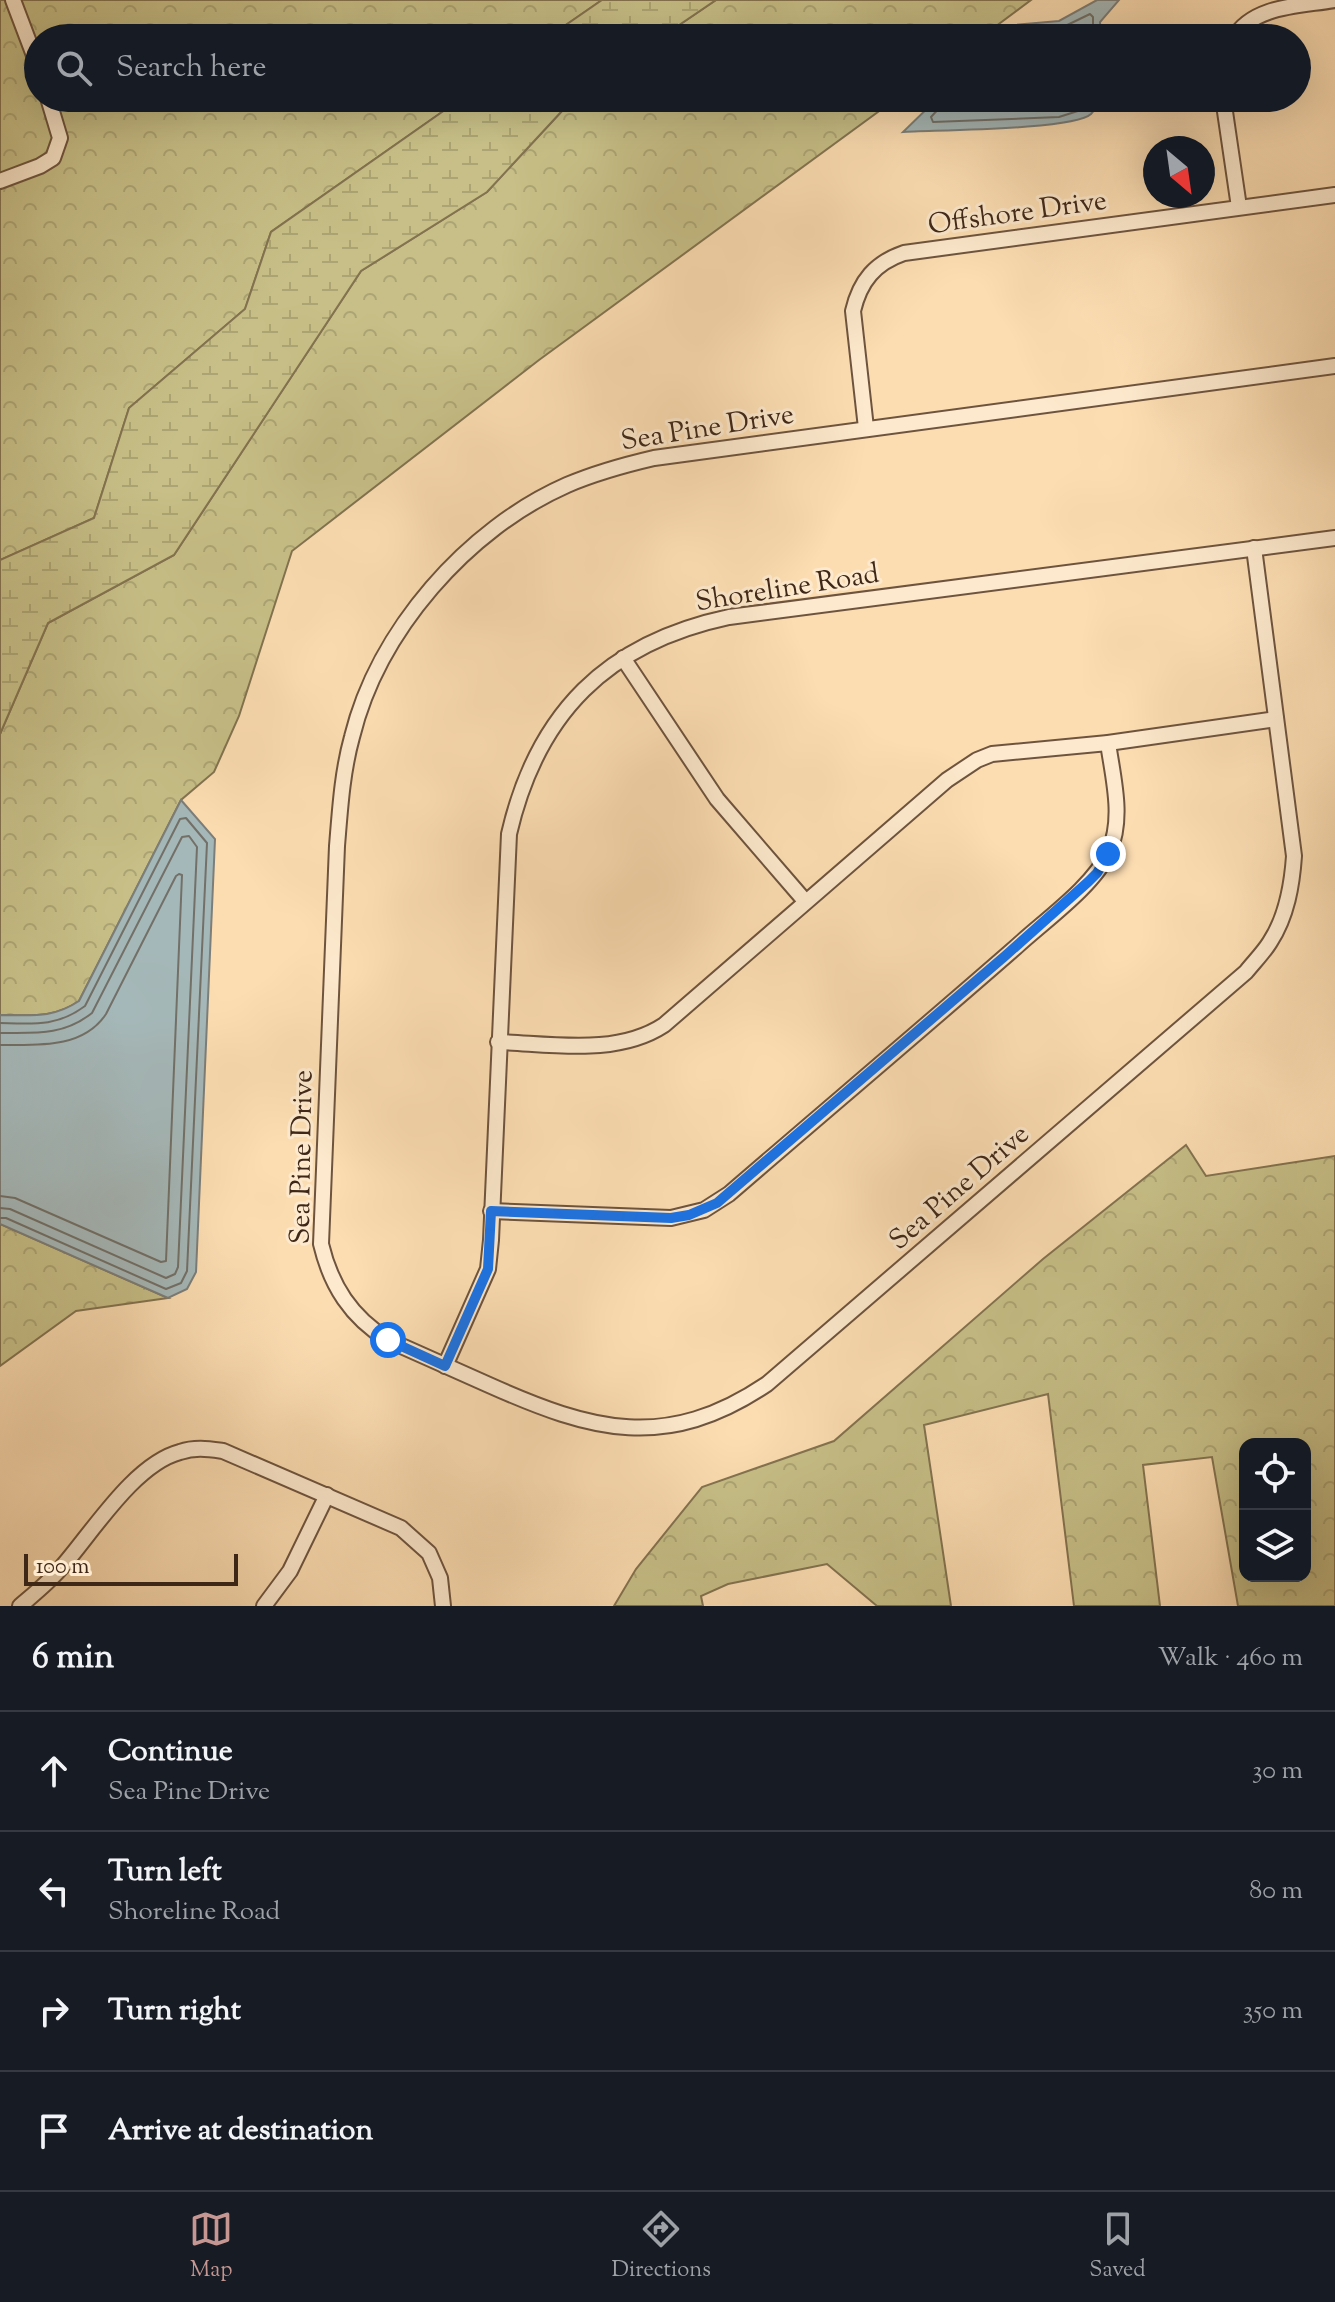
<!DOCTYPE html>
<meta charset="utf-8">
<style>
:root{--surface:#171b24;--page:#242831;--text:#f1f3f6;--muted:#9ea1a6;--line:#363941;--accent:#c59692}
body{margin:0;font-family:"Sorts Mill Goudy",serif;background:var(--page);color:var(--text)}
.controls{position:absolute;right:24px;bottom:24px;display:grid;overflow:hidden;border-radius:16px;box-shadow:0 8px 32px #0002}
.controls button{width:72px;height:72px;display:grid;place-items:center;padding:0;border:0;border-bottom:2px solid var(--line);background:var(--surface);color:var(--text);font:40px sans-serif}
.compass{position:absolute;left:1143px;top:136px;width:72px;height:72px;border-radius:50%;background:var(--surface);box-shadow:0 8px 32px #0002;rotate:151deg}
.scale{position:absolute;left:24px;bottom:20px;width:214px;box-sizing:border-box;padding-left:8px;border:4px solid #3f2718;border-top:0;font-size:22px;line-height:28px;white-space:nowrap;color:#3f2718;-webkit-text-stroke:6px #fde9cd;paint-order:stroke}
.stop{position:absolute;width:24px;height:24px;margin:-18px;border:6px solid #1a73e8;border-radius:50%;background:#fff}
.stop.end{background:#1a73e8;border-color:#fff;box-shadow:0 2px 8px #0008}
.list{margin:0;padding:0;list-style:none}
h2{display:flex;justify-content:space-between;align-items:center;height:104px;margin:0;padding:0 32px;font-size:34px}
h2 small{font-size:26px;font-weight:400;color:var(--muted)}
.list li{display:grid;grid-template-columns:52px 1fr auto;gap:24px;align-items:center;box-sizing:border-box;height:120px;padding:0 32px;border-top:2px solid var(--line)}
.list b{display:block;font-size:30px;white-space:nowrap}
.list p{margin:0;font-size:26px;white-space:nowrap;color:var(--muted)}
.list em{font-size:26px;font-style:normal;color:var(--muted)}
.icon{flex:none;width:44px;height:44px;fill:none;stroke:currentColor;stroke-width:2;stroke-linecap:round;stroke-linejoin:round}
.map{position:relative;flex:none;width:1335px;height:1606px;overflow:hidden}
.search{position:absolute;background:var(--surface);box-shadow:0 8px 32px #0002;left:24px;right:24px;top:24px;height:88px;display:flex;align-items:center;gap:20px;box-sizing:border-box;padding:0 28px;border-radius:44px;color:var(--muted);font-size:30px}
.sheet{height:584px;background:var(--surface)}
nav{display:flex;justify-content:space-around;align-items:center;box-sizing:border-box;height:112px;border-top:2px solid var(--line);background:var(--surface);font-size:22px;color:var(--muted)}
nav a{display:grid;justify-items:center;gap:4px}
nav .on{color:var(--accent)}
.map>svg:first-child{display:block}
.forest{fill:url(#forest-crowns);stroke:#837350;stroke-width:2;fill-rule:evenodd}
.wetland{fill:url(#wetland-marsh);stroke:#837350;stroke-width:2}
.water{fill:#a5b8b9;stroke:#7c7e79;stroke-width:2}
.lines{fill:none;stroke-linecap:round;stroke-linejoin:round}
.shore{stroke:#727068;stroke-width:2}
.street-casing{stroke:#6e543e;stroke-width:18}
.street{stroke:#fde9cd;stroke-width:14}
.route{stroke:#1a73e8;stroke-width:10}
.labels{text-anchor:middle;stroke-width:6;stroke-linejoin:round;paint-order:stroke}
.street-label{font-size:28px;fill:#3f2718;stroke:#fde9cd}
</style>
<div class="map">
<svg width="1335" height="1606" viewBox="0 0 1335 1606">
<defs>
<pattern id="forest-crowns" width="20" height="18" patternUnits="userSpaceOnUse" patternTransform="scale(2)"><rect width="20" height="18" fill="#c7bf87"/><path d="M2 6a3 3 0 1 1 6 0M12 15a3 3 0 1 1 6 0" fill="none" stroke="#aca474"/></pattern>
<pattern id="wetland-marsh" width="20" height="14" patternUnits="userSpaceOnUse" patternTransform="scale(2)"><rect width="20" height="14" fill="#c7bf87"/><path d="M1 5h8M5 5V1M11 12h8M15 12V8" fill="none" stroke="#aca474"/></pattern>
</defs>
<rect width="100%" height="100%" fill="#fcddb2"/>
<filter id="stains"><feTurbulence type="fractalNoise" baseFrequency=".0025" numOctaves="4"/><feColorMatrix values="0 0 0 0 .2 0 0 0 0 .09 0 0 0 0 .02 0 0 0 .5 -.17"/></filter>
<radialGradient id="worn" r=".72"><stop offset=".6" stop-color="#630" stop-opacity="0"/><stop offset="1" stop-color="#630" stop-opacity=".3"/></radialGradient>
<g class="forest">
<polygon points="0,0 602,0 547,38 38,38 38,98 462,98 271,232 245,309 129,408 94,518 0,560"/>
<polygon points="716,0 1031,0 980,38 660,38"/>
<path d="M574 98H897L539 360 292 551 239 716 214 772 181 800 79 1001C52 1019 31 1015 0 1015V734L48 623 174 555 361 271 487 192Z"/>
<path d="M1186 1145 1206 1176 1335 1156V1606H1238L1212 1457 1143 1465 1160 1606H1074L1048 1394 924 1425 951 1606H877L827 1564 728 1584 701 1596 703 1606H614L636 1569 702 1487 834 1441 1043 1259ZM1245 1444H1305V1576H1245Z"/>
<polygon points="0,1224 168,1298 76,1311 0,1366"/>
</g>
<g class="wetland">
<polygon points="602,0 716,0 660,38 547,38"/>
<polygon points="462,98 574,98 487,192 361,271 174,555 48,623 0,734 0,560 94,518 129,408 245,309 271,232"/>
</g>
<g class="water">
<polygon points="1097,0 1119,0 1100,22 1101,38 1001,38 1014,25 1059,21"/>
<path d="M938 98H1099C1098 103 1095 110 1091 114 1074 130 934 130 903 132Z"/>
<path d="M181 800 215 839 196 1272 187 1289 168 1298 0 1224V1015C31 1015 52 1019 79 1001Z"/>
</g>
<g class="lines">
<g class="shore">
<polyline points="1012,38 1019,32 1061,28 1090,14 1093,17 1093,38"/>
<polyline points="943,98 942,105 931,117 933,122 1059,117 1084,109 1091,98"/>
<path d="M953 98 952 108 956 111C985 110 1058 113 1080 98"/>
<path d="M0 1023C33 1024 57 1027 85 1006L180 819 186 818 207 843 187 1271 181 1283 166 1289 6 1218H0"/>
<path d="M0 1033C35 1033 63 1036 92 1013L182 837 189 836 197 847 178 1267 175 1274 166 1278 10 1209 0 1208"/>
<path d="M0 1045C37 1045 83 1049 106 1014L176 876 179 874 182 875 166 1261 161 1262 15 1198 0 1196"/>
</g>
<g class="street-casing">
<g id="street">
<polyline points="13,0 38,66"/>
<path d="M1234 38C1253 5 1301 6 1335 0"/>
<polyline points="1223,98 1239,207"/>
<polyline points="0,181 40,166 53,158 60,138 48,98"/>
<path d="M866 428 853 311C860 281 875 263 904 253L1335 195"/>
<path d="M1254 548 1294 856C1292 885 1287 916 1270 942 1264 952 1254 962 1246 972L767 1384C666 1452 592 1431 489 1385 455 1370 421 1355 388 1340 351 1317 331 1286 321 1244L337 846C340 810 342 773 352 737 378 631 467 529 567 485 595 473 624 465 654 458L1335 366"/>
<polyline points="623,658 717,799 805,901"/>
<path d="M498 1042C553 1044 617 1056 664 1025L947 780 977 760 992 754 1108 743 1276 719"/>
<path d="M491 1211 671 1218 704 1210 729 1194C824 1112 921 1030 1016 947 1044 921 1094 886 1109 852 1124 818 1113 778 1108 743"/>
<path d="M445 1366 488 1269 491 1240 509 834C537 713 607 643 729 617L1335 538"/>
<path d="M20 1606C34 1594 49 1582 61 1568 92 1533 134 1464 180 1452 195 1447 208 1449 223 1451L401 1528 429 1553 440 1578 443 1606"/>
<polyline points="264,1606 290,1571 327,1495"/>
</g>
</g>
<use href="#street" class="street"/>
</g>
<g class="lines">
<polyline class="route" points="388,1340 445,1366 488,1269 491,1211 671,1218 689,1215 717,1203 1005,956 1088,882 1097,873 1108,854"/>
</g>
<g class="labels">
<g class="street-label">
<text transform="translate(1017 211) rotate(-8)" y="10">Offshore Drive</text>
<text transform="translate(707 426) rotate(-9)" y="10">Sea Pine Drive</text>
<text transform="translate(787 586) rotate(-9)" y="10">Shoreline Road</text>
<text transform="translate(300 1157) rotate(-89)" y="10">Sea Pine Drive</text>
<text transform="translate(958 1186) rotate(-41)" y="10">Sea Pine Drive</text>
</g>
</g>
<rect width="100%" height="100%" filter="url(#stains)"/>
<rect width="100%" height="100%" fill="url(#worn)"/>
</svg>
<div class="controls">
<button><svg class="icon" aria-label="locate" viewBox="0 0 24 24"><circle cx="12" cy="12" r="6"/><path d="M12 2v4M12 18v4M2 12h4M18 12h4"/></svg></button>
<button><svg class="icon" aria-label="layers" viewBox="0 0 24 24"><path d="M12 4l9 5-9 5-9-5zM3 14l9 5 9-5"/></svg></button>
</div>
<svg class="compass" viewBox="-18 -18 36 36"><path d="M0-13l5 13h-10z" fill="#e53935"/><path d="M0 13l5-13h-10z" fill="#9ea1a6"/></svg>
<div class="scale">100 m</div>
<div class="stop" style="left:388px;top:1340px"></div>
<div class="stop end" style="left:1108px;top:854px"></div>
<div class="search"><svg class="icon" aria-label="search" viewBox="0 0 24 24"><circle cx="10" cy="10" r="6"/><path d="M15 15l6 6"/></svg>Search here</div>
</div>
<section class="sheet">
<h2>6 min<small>Walk · 460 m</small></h2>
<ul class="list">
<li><svg class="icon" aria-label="ahead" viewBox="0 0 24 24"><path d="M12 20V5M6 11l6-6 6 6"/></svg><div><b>Continue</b><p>Sea Pine Drive</p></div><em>30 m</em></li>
<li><svg class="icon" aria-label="left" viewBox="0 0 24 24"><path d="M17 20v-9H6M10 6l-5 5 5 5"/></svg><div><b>Turn left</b><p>Shoreline Road</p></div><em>80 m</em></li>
<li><svg class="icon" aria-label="right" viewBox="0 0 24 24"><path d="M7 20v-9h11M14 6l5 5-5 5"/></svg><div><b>Turn right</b></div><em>350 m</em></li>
<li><svg class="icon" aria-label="arrive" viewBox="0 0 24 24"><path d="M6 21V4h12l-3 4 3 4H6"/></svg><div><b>Arrive at destination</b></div></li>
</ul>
</section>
<nav>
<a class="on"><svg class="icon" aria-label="map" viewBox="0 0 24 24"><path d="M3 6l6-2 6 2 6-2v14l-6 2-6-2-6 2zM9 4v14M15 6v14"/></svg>Map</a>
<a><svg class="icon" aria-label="directions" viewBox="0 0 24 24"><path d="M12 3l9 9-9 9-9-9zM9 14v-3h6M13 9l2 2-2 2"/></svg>Directions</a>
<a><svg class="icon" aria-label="saved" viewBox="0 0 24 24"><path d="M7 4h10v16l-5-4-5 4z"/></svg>Saved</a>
</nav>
